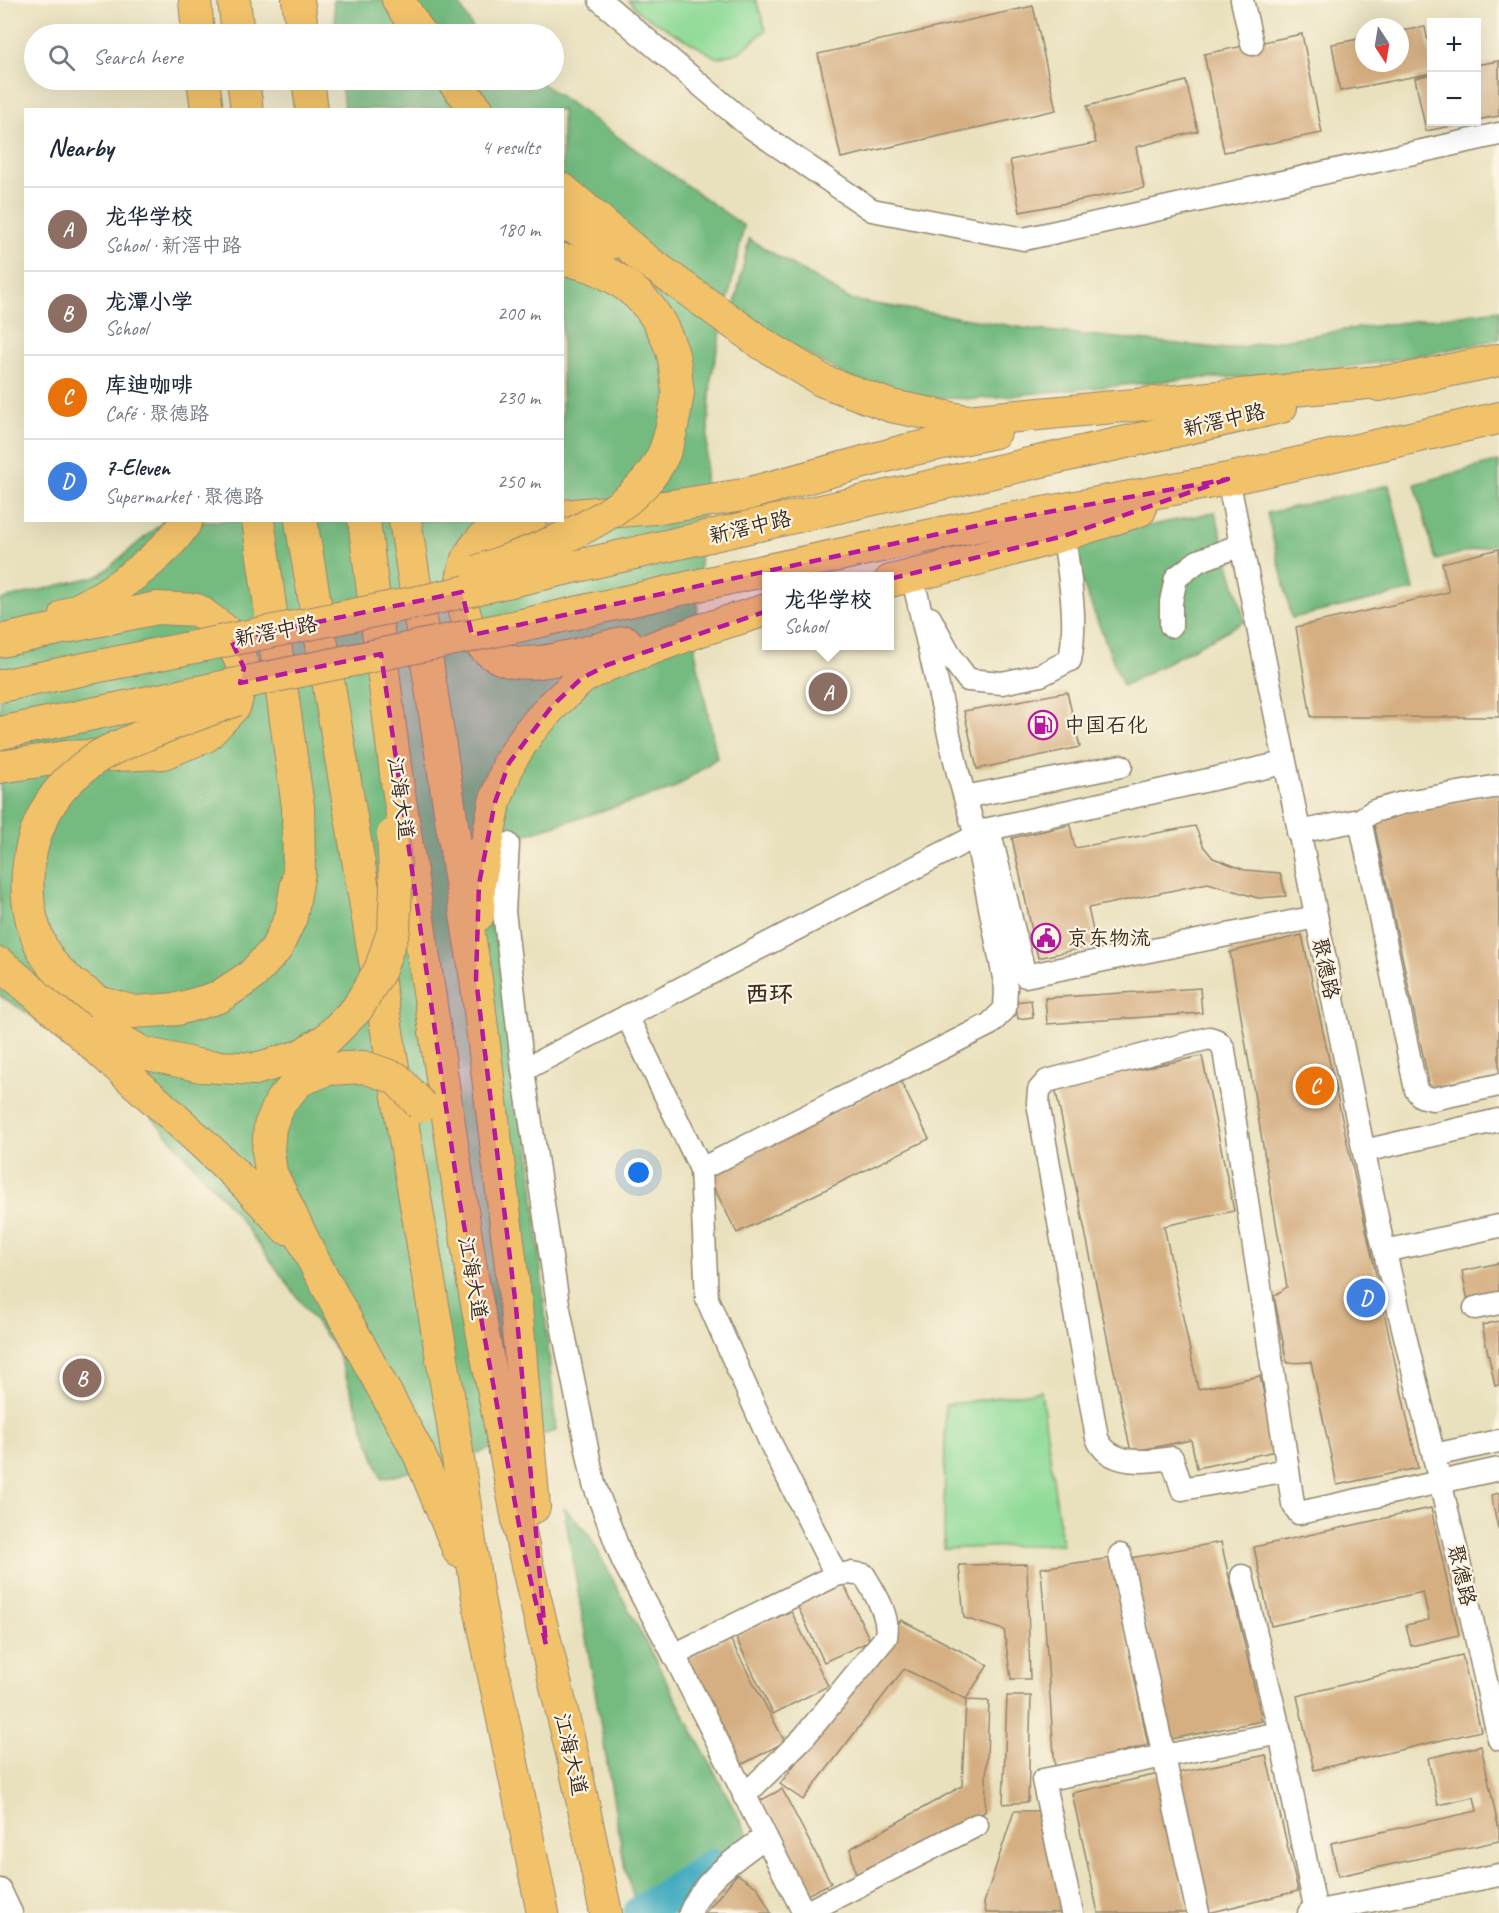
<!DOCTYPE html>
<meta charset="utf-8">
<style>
:root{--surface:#fff;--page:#f6f6f7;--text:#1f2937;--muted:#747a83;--line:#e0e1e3;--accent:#0f766e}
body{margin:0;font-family:Caveat,"LXGW WenKai TC",sans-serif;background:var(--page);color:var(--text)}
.controls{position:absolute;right:18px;top:18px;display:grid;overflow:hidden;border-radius:0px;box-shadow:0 6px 24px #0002}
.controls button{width:54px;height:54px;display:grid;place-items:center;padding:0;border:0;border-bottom:2px solid var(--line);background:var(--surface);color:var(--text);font:30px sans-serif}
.compass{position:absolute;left:1355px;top:18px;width:54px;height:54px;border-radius:50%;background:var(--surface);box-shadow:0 6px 24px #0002;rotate:168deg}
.you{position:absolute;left:639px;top:1173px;width:21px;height:21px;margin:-15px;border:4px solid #fff;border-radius:50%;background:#1a73e8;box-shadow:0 0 0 9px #1a73e833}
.badge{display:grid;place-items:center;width:39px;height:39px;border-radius:50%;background:var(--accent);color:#fff;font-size:20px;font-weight:700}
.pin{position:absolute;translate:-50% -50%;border:3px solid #fff;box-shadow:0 2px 6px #0006}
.popup{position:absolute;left:762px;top:572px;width:132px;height:78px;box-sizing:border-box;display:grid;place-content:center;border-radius:0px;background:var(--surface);filter:drop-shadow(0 2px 4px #0005);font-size:20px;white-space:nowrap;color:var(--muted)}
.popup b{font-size:22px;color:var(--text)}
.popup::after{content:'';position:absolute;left:50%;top:100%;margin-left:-12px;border:12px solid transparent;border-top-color:var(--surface)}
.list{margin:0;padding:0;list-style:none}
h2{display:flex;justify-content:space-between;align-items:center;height:78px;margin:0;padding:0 24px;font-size:26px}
h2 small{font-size:20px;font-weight:400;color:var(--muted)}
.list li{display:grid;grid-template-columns:39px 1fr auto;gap:18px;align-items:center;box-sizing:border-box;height:84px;padding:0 24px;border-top:2px solid var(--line)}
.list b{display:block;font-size:22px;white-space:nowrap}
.list p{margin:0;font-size:20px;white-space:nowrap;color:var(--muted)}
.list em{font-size:20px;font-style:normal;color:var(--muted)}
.icon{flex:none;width:33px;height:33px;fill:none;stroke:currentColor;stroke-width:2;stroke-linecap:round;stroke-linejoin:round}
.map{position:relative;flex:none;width:1499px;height:1913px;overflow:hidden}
.search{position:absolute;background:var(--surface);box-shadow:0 6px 24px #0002;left:24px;top:24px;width:540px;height:66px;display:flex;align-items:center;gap:15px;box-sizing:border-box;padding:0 21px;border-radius:33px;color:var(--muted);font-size:22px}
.panel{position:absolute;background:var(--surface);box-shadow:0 6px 24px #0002;left:24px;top:108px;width:540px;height:414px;border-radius:0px}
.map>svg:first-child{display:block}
.green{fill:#90db98;stroke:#66825b;stroke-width:1.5}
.forest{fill:#74bb80;stroke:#58724f;stroke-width:1.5}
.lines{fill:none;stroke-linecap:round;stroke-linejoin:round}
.river{stroke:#40abbf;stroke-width:36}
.building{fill:#d5af82}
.minor-casing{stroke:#92866e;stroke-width:25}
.highway-casing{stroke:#92866e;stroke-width:34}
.minor{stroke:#fff;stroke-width:22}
.highway{stroke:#f2c26a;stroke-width:32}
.highway-bridge-casing{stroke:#92866e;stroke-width:34;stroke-linecap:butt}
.highway-bridge{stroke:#f2c26a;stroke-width:32}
.marked{fill:#b5179e;fill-opacity:0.2;stroke:#b5179e;stroke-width:4.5;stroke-dasharray:12 8;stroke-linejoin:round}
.labels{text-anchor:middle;stroke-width:4.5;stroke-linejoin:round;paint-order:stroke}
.street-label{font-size:21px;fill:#3b2a1e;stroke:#fcf5e5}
.poi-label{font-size:21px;fill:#3b2a1e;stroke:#fcf5e5;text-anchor:start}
.quarter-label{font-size:24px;font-weight:bold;fill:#3b2a1e;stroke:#fcf5e5}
</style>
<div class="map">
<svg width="1499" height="1913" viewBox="0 0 1499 1913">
<rect width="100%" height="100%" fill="#fcf5e5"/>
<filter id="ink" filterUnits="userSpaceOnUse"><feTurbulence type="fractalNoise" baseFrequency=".0167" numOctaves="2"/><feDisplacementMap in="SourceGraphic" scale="12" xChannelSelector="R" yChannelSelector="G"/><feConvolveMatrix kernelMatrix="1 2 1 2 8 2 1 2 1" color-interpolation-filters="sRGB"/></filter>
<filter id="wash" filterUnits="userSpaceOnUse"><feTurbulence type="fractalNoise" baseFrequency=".008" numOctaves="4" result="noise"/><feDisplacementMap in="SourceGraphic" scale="24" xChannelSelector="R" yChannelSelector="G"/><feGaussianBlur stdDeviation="1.35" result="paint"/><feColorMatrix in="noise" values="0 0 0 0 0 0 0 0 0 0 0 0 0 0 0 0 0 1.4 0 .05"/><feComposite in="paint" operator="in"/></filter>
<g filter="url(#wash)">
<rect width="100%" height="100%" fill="#e9e1bd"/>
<g class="green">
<polygon points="628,0 756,0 766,30 740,52 717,58 640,13"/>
<polygon points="1041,1391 1062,1544 944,1549 945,1405"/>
</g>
<g class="forest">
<polygon points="333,0 457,0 476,34 337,34"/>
<polygon points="341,80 537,80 744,226 711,378 695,651 717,758 673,789 501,842 556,1431 382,1479 337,1351 234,1211 121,1082 20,1008 0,996 0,600 100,575 164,521 562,520 562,110 344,109"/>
<path d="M749 239 851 300 1036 330 1228 349 1344 330 1499 310V339C1402 361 1298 378 1198 378L976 399 881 396 733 312Z"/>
<polygon points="1499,461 1499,543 1436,560 1415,484"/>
<polygon points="1389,485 1414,590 1292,618 1267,513"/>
<polygon points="1215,512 1245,621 1123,686 1067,543"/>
<path d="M564 1508 588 1533 748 1835C721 1857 691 1877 683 1913H638L625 1869Z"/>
</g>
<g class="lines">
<polyline class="river" points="641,1913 713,1867"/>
</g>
<g id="blocks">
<g class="building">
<polygon points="1033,6 1056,110 841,158 818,54"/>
<polygon points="1425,27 1432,63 1432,73 1340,91 1332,44 1364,38 1364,63 1400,63 1400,31"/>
<polygon points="1302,34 1322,133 1224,152 1204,54"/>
<polygon points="1499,61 1499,116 1476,120 1476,65"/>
<polygon points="1432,74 1432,122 1466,123 1426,131 1415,78"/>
<polygon points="1186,81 1198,131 1136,147 1144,188 1020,212 1010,160 1096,143 1087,106"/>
<polygon points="1499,549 1499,717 1311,717 1296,627 1449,592 1442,563"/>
<polygon points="1067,692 1080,747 977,769 964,711"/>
<polygon points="1499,793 1499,1074 1430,1088 1373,819"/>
<polygon points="1070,825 1075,848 1195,826 1204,847 1213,858 1245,870 1280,873 1286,896 1258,898 1208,883 1088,908 1096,945 1038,958 1012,838"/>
<polygon points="1302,935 1418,1468 1337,1485 1311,1362 1287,1363 1274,1296 1287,1287 1230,952"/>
<polygon points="1200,988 1202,1013 1047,1024 1045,998"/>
<polygon points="1031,1000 1033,1017 1018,1019 1015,1002"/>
<polygon points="1202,1056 1234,1211 1164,1226 1198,1389 1260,1376 1276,1451 1197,1468 1191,1440 1131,1452 1055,1087"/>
<polygon points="900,1080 929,1139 737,1233 707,1174"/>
<polygon points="1499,1263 1499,1294 1468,1301 1462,1271"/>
<polygon points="1499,1321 1499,1385 1495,1386 1482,1325"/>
<polygon points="1499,1493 1499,1528 1498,1528 1491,1495"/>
<polygon points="1431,1508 1459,1635 1411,1646 1406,1625 1429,1620 1423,1592 1271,1626 1254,1547"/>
<polygon points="1221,1542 1262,1721 1171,1739 1130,1558"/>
<polygon points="1111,1558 1148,1745 1055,1769 1041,1568"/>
<polygon points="1027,1564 1030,1679 1011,1679 1004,1630 964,1618 959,1565"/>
<polygon points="844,1584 870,1641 824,1662 797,1605"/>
<polygon points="791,1611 828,1686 773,1714 735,1636"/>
<polygon points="901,1620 988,1665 966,1699 904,1669 803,1800 780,1784"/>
<polygon points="729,1637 785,1742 737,1767 681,1662"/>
<polygon points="1462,1655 1481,1731 1314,1770 1297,1696"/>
<polygon points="1007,1696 1031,1696 1028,1802 1003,1804"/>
<polygon points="966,1700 989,1701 985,1812 856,1875 850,1849 962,1786"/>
<polygon points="1481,1746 1499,1830 1499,1841 1338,1876 1331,1843 1477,1811 1474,1797 1438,1805 1428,1758"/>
<polygon points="1266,1755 1298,1891 1208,1913 1177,1773"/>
<polygon points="1159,1774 1188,1913 1098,1913 1072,1793"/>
<polygon points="782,1789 831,1883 803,1897 754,1804"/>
<polygon points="1014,1811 1042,1811 1062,1913 986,1913 984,1903"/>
<polygon points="737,1874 758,1888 771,1913 705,1913"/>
</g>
</g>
</g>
<g filter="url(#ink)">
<use href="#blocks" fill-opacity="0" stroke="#92866e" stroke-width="1.5"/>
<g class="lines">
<g class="minor-casing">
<g id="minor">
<polyline points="600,0 749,126 872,210 1024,239 1499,134"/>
<polyline points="1242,0 1252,44"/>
<polyline points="1228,479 1380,1232 1454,1540 1499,1739"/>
<path d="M930 618 953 660 968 680 1002 683 1041 675 1070 660C1078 619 1069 576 1064 536"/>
<polyline points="1171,626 1171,602 1176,578 1198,561 1241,545"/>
<polyline points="1284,763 989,829 1025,976 1316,917"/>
<polyline points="965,797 1121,766"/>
<polyline points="1360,820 1416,1090 1421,1096 1433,1099 1499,1085"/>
<polyline points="1298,832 1360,820 1374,811 1406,802 1499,786"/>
<polyline points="508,844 504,911 523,1070 976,836"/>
<polyline points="627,1016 701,1169"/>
<polyline points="523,1070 558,1304 594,1484 623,1561 674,1655 804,1913"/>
<polyline points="1364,1151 1499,1120"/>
<polyline points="1385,1251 1499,1226"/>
<polyline points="1475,1308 1499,1303"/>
<polyline points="1434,1455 1499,1441"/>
<path d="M1288 1470 1224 1050C1221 1042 1217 1040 1209 1038L1047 1081 1039 1090 1038 1103 1097 1438C1109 1467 1147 1462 1172 1458L1182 1489 1288 1470 1293 1504 1299 1513 1499 1469"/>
<polyline points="1120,1555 1198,1913"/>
<polyline points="1242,1576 1280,1733 1316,1912"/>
<polyline points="674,1655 836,1575 771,1444 707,1299 701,1169 990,1024 1005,1009 1006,988 976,836 958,773 916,592 910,576"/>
<path d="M744 1796 804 1737 886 1637C890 1616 875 1593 864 1575L849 1573 836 1575"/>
<polyline points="0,1890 11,1913"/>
<path d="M690 1913C703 1879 737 1858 765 1837"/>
<polyline points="805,1913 977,1825"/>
<polyline points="1072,1913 1043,1780 1280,1733"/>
<polyline points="1309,1913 1499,1875"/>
</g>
</g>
<g class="highway-casing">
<g id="highway">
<polyline points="195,0 198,34"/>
<polyline points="234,0 238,34"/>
<polyline points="298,0 303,34"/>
<polyline points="398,0 420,34"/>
<polyline points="203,80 207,110"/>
<polyline points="243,80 247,110"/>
<polyline points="308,80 312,110"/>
<polyline points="452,80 478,110"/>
<polyline points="562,189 643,258 761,343 823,381 891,406 966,421 1400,380"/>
<polyline points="562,223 610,243"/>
<path d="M562 260C597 262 637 287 656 317 662 326 668 340 672 351 676 364 676 380 678 393"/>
<polyline points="1379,385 1499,360"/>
<polyline points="562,516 665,507 743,495 904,451 995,432"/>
<polyline points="301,520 453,1424 478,1598 543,1913"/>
<polyline points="364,520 396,774 473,1282 524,1552 575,1766 606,1913"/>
<polyline points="405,520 476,979 516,1307 534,1507"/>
<path d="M530 520C516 523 490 530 480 541 445 578 461 653 514 662 543 667 596 649 626 642"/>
<polyline points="723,533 1281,407"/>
<polyline points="735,577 994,522 1228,479 1499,418"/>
<path d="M890 581C974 561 1057 539 1140 510"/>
<path d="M66 615C107 597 163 559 187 520"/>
<polyline points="0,641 157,608 197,610 227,632 244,668 235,705 206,736 163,753 66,757 0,767"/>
<polyline points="478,915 479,884 495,802 509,763 528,733 552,706 582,678 607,665 701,630 766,610"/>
<path d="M0 964C48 1002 92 1044 138 1085 188 1130 241 1176 286 1228"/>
<polyline points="99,1002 134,1012 178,1009 219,997 252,975 276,949 291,917 299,872 298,807 258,520"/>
<polyline points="84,1019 143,1053 202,1066 255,1069"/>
<polyline points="281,1101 270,1126 268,1151 271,1173 312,1258 419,1454 459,1551"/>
</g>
</g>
<use href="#minor" class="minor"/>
<use href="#highway" class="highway"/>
<g class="highway-bridge-casing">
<g id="highway-bridge">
<path d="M478 571C536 550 627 520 659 463 671 442 674 416 678 393"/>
<polyline points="0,686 423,601 723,533"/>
<polyline points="0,733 518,626 735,577"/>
<path d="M99 1002C78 988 54 972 43 950 16 897 25 828 65 784 73 775 84 767 93 760 106 751 123 744 138 738 170 724 203 712 236 700"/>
<polyline points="255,1069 300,1056 327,1039 357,1009 380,970 394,929 396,887 393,835"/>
<polyline points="281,1101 300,1080 328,1069 364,1067 396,1078 422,1106"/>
</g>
</g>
<use href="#highway-bridge" class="highway-bridge"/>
</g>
</g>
<path class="marked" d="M1228 479 1064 536 788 604 607 665 582 678 552 706 509 763 495 802 479 884 476 979 516 1307 546 1645 524 1552 459 1198 381 654 240 683 244 668 231 640 462 592 472 635 994 522Z"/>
<defs>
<g id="fuel-ring" transform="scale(1.5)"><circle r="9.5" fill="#fcf5e5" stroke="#b5179e" stroke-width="1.5"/><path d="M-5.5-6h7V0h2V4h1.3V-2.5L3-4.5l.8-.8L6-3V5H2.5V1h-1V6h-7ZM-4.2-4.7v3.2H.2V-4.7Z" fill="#b5179e"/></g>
<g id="civic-ring" transform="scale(1.5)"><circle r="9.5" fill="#fcf5e5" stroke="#b5179e" stroke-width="1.5"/><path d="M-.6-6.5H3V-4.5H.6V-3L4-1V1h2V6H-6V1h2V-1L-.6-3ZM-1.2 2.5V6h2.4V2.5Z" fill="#b5179e"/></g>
</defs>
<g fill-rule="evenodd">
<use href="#fuel-ring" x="1043" y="725"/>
<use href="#civic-ring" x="1046" y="938"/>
</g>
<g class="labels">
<g class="street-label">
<text transform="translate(1224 420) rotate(-13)" y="7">新滘中路</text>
<text transform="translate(750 527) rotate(-13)" y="7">新滘中路</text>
<text transform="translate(276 631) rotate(-11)" y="7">新滘中路</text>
<text transform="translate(401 798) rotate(82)" y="7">江海大道</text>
<text transform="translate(1326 968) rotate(78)" y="7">聚德路</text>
<text transform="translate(473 1278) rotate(80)" y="7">江海大道</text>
<text transform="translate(1462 1575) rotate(77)" y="7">聚德路</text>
<text transform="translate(571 1754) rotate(77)" y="7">江海大道</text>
</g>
<g class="poi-label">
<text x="1064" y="732">中国石化</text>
<text x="1067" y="945">京东物流</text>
</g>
<g class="quarter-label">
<text x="769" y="1002">西环</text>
</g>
</g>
</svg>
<div class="controls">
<button>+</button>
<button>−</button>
</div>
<svg class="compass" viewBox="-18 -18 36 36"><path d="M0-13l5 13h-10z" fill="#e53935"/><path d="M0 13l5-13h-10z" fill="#747a83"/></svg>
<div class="you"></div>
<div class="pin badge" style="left:828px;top:692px;background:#8d6e63">A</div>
<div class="popup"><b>龙华学校</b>School</div>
<div class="pin badge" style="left:82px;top:1378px;background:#8d6e63">B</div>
<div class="pin badge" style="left:1315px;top:1086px;background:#e8710a">C</div>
<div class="pin badge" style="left:1366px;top:1298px;background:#3f7fe0">D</div>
<div class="search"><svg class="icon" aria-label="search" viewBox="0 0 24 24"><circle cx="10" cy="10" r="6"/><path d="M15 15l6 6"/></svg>Search here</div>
<section class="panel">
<h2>Nearby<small>4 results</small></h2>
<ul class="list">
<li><span class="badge" style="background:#8d6e63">A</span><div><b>龙华学校</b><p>School · 新滘中路</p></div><em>180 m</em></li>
<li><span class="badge" style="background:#8d6e63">B</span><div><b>龙潭小学</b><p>School</p></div><em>200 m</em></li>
<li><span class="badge" style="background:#e8710a">C</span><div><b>库迪咖啡</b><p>Café · 聚德路</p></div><em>230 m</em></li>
<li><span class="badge" style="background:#3f7fe0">D</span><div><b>7-Eleven</b><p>Supermarket · 聚德路</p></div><em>250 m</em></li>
</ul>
</section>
</div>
